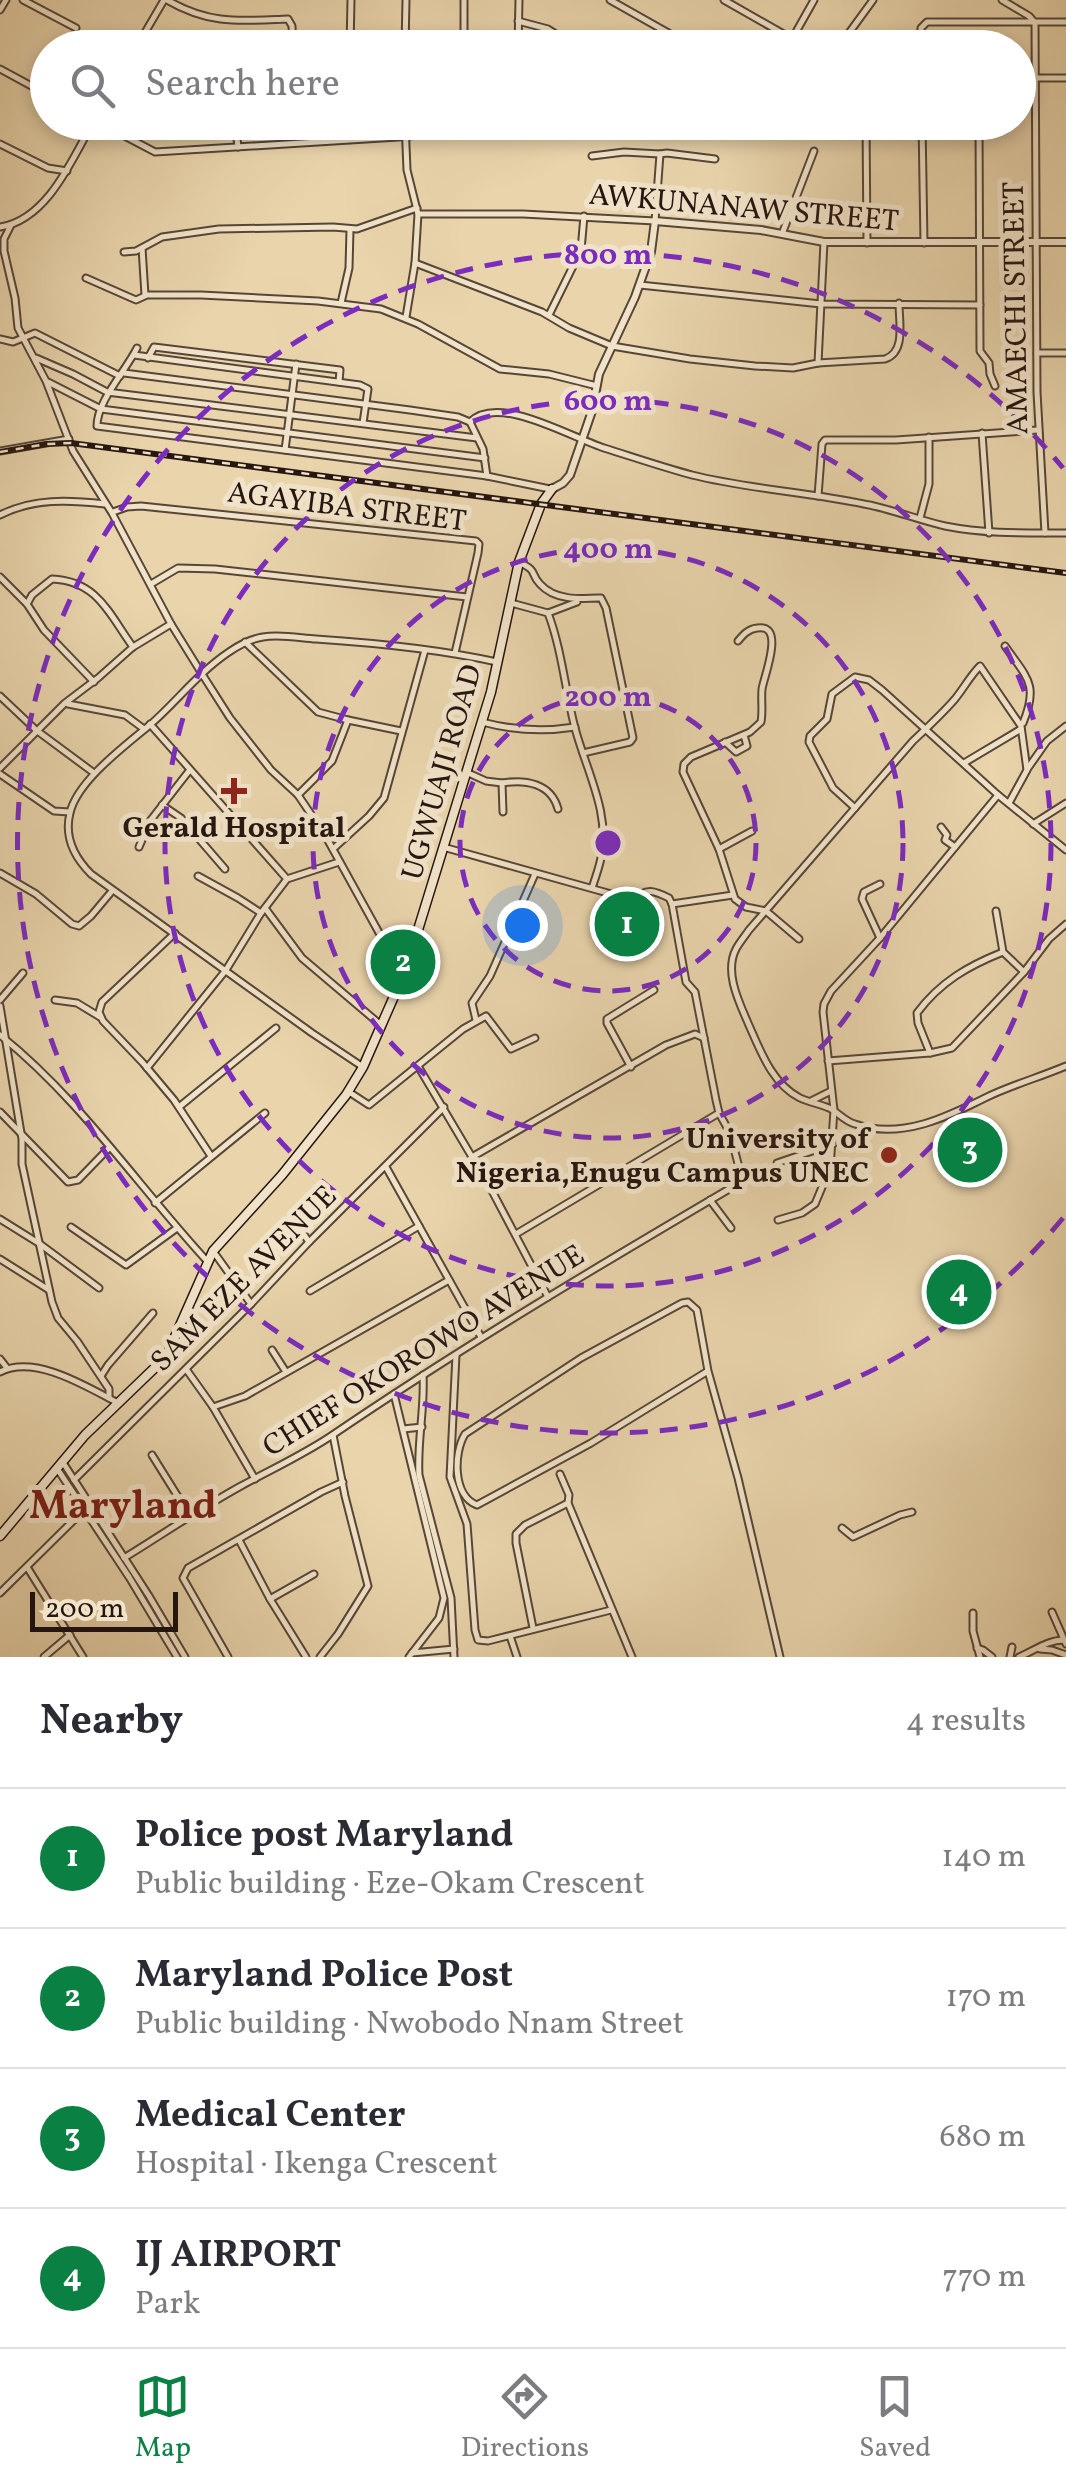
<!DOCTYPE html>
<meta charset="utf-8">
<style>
:root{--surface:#fff;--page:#f2f2f3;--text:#2b2b33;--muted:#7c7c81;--line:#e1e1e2;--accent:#0b8043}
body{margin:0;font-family:Vollkorn,serif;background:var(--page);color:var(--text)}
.scale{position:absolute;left:30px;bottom:25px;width:148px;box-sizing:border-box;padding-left:10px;border:5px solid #261610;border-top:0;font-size:28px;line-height:35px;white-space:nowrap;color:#261610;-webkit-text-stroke:8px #f1e3c9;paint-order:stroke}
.you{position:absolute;left:522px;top:925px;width:35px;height:35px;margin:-25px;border:8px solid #fff;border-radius:50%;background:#1a73e8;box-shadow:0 0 0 15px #1a73e833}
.badge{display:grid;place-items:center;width:65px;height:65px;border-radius:50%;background:var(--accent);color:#fff;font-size:32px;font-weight:700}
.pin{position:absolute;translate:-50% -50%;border:5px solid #fff;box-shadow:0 2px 10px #0006}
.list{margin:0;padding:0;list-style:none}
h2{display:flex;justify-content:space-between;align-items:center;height:130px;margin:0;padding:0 40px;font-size:42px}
h2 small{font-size:32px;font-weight:400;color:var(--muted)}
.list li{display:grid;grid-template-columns:65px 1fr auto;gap:30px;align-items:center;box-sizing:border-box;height:140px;padding:0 40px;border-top:2px solid var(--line)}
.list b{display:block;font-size:38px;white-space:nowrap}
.list p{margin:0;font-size:32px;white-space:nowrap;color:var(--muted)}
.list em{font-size:32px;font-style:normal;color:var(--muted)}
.icon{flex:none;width:55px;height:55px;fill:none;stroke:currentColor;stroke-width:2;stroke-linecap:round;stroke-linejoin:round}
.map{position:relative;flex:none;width:1066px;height:1657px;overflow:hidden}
.search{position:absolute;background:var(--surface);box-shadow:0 5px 15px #0003;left:30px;right:30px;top:30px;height:110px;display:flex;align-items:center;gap:25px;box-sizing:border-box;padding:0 35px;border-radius:55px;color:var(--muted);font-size:38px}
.sheet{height:690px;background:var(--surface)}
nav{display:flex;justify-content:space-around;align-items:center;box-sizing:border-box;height:140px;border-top:2px solid var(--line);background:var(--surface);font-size:28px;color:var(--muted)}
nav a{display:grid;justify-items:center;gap:5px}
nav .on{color:var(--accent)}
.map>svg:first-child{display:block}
.green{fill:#bbbb86;stroke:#70684b;stroke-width:2.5}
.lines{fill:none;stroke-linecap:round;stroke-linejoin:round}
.minor-casing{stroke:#574637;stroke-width:9}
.tertiary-casing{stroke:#574637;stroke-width:10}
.secondary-casing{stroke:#261610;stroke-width:11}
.minor{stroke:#f1e3c9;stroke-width:5}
.tertiary{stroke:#f1e3c9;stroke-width:6}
.secondary{stroke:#f1e3c9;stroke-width:8}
.rail-casing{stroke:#261610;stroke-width:6}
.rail{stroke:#f1e3c9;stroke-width:2.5;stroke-dasharray:8;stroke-linecap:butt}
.ring{fill:none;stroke:#7b2cbf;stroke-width:5;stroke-dasharray:18 12}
.poi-dot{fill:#8f2418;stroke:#f1e3c9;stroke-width:4}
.labels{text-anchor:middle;stroke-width:10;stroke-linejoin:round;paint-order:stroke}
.street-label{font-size:30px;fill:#261610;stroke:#f1e3c9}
.poi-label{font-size:30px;font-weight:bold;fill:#261610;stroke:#f1e3c9}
.district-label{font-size:40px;font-weight:bold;fill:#7a1f14;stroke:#f1e3c9}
.centre{fill:#7b2cbf;stroke:#f1e3c9;stroke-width:5}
.ring-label{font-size:30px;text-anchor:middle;font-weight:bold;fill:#7b2cbf;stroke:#f1e3c9;stroke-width:10;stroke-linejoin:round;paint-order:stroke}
</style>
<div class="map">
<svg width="1066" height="1657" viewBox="0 0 1066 1657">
<rect width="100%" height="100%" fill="#e9d4ac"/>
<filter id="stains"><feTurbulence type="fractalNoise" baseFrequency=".002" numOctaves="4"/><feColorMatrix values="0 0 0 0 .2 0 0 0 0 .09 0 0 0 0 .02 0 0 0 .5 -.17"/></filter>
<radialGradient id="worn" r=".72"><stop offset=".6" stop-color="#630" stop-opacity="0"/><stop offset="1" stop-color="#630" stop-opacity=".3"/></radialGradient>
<polygon class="green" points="969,1271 981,1298 949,1313 937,1285"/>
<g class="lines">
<g class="minor-casing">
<g id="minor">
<polyline points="23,0 76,28"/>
<path d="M167 0C210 25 240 21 288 19L292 26 293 48"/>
<polyline points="610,0 695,48"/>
<polyline points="724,0 808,48"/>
<polyline points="1002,0 1029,16 1035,23 1037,392 1045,533"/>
<polyline points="0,10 6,0"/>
<polyline points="518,21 548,29 578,48"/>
<polyline points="136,48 164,0"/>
<polyline points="350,48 351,0"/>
<polyline points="405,48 406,0"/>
<polyline points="464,48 464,0"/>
<polyline points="518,48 519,0"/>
<polyline points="787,48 814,0"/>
<polyline points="838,48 873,0"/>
<polyline points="921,48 921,28 927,22 1066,22"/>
<polyline points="0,69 48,95"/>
<polyline points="1018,78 1066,78"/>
<polyline points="98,122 155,152 398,137 551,122"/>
<polyline points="235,122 238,147"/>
<polyline points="350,122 350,139"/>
<polyline points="405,122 407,170 418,214 415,263 406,317"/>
<polyline points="597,122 618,133"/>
<polyline points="866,122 867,243"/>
<polyline points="922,122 924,243"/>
<polyline points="979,122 980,351 989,363 990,374 995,386"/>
<polyline points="0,144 48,168 67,171"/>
<polyline points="592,156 624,152 660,154"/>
<polyline points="418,214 523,214 655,221 660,154 667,153 715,159"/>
<polyline points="11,225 4,239 4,251 15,298 18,328 46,381 73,451 112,513 171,624 202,674 230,718 271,770 298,795 325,835 388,949 405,967"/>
<path d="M0 227C47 220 72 160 93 122"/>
<polyline points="782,234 814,151"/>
<polyline points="142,248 145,295"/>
<polyline points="124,252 136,251 162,237 219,229 333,227 357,229 417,208"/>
<polyline points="415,263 542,312 569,328 612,346 690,359 755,366 793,368 818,363 824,242"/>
<polyline points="86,278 136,300 147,295 201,295 318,301 381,309 418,324 500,369 549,374 597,386"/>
<polyline points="640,285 821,304 980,305"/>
<polyline points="341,303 349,268 350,230"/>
<polyline points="549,315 581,250 584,216"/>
<polyline points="0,339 13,342 35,333 120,376"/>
<path d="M137 348C125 372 97 401 97 426L487 476"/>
<polyline points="1037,353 1066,353"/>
<polyline points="134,355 360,385 368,389 363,423"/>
<polyline points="36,358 73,374 107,392 477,438"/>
<polyline points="148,358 154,347 340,370 339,382"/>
<path d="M818 363 885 359C906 352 899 323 899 303"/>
<polyline points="124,373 410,410 458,417 470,422"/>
<polyline points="48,382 101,409 485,458"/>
<path d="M470 422C498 393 572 438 604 448 633 457 662 467 692 475 748 489 807 492 864 504 892 509 918 520 945 526 985 534 1025 533 1066 533"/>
<polyline points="470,422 483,449 487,476 550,489"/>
<polyline points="982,433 989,533"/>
<polyline points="285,450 296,364"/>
<polyline points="0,451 69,439"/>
<polyline points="818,496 822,444 825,440 896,440 1038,430"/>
<polyline points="113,512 127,507 141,506 476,541 479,544 478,553 455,653"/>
<path d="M0 515C33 498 69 500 105 504"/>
<polyline points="920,518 929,484 929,437"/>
<path d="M519 562C539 572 529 572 540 584 555 601 581 599 601 598L606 608 633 738 630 742 583 753"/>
<polyline points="0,577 27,604 44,630 94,682"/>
<polyline points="151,584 178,568 215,569 467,597"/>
<path d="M511 603 548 613C562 650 565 690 575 728 586 770 611 814 601 858 599 868 595 879 592 888"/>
<path d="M27 604 32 595 52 579C98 581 109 614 133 647"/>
<polyline points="548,613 577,602"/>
<path d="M738 641C743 635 748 629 757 628 786 623 764 676 762 689 761 700 763 711 761 722L750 732 691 757 684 764 683 772 719 849 735 899 746 907 766 911 799 939"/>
<polyline points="245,642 318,712 348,720 401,731"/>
<path d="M1005 646C1027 678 1039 684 1023 723"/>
<polyline points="0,696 36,730 94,773"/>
<polyline points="68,704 125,715 144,729"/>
<path d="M482 722C512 730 543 732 575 727"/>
<polyline points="150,724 287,879"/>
<polyline points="725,742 736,752 747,746 744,735"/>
<polyline points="964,763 1021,729"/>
<polyline points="0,768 65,703 98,678 133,647 171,624"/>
<polyline points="1028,768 1047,741 1066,726"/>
<polyline points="466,772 486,781 502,783"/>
<polyline points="0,774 54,811 70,812"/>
<polyline points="298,795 332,761 348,720"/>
<path d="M1009 803 1027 770 1021 726 980 666C970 676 964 688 955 699 942 714 928 727 913 741L749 930C745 936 739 943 736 949 724 972 739 1002 748 1023 760 1050 772 1084 800 1098 809 1102 819 1104 829 1108 838 1112 844 1121 855 1124 901 1140 947 1117 987 1097 1012 1085 1040 1077 1066 1066"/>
<polyline points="162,805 181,818 225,869"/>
<polyline points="855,808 833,788 809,742 810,736 827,719 832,694 855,677 869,680 882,690 998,795 1066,850"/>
<path d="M503 812 502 783C525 779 551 783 558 809"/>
<polyline points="1033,824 1066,803"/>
<polyline points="941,827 947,835 945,840 955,847"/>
<polyline points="139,847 150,821 189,771"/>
<path d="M443 847 622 897C648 899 639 883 669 898L672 904"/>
<polyline points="333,849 369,816 384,798 425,650"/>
<polyline points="719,849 752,831"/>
<polyline points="0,873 36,894 72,924 79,926 91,916 112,891"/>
<polyline points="198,876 238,898 261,913"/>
<polyline points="880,884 864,892 862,899 880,938"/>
<polyline points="672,904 733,895"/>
<polyline points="265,908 302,958 382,1026"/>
<polyline points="996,911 1003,952 1024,972"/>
<polyline points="175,933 102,1002 99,1012 103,1021 143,1063 174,1100 211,1156"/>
<polyline points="0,1000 23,973"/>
<polyline points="55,1000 77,1003 100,1017"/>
<polyline points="0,1006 22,1139 22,1164 52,1302 58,1318 77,1341 109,1389 109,1398"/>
<polyline points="476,1020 472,1003 490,976 535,874"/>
<path d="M0 1035C80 1099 138 1186 207 1261"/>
<path d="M930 1053 918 1023 917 1013C940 982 968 966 1003 952"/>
<polyline points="828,1061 930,1053 952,1048 1024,972 1049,939 1066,924"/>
<polyline points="418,1066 491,1189 548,1297"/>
<path d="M363 1067 312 1033 91 874C75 858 64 837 70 813 77 781 126 745 151 724 177 701 199 672 229 652 239 645 250 639 263 637 280 634 300 638 316 639 377 643 438 649 497 662"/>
<polyline points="631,1067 607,1023 607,1019 654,990"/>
<polyline points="147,1068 226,970 261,913 287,879 339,862"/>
<polyline points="349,1092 369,1105 463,1029 486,1016 511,1049 535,1038"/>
<polyline points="811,1101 831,1091"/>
<polyline points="179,1107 276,1028"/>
<polyline points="0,1112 68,1182 78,1180 110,1147"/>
<polyline points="472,1157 666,1045 695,1034 704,1038"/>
<polyline points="777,1163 833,1144"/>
<polyline points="386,1167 481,1337"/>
<polyline points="710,1200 731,1228"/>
<polyline points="155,1203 265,1113"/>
<polyline points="0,1219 40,1244 99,1288"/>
<polyline points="294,1220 309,1242"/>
<polyline points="778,1220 802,1213 815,1204 830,1168 834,1110 823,1012 824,1004 831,991 880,938 998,795"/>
<polyline points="71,1227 126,1265 177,1228"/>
<polyline points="516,1234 719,1113"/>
<polyline points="272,1236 315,1204"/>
<polyline points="213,1251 251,1304"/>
<polyline points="0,1259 49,1290"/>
<polyline points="310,1291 419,1226"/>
<polyline points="272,1350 286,1372"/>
<polyline points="456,1355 450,1477 467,1524 475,1630 478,1640 488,1641 611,1610"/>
<polyline points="0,1359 7,1368"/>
<polyline points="186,1369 213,1407 255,1479"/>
<path d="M708 1371 591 1443 477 1505C453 1496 453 1454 465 1434L581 1358 682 1303 688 1302 697 1310 708 1371 738 1478 780 1657"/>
<path d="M0 1372C35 1354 87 1387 118 1403"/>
<path d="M423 1375C425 1408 417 1441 419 1475L451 1598 454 1657"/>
<polyline points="101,1376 108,1365 153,1313"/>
<polyline points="394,1394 444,1598 439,1618 409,1657"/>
<polyline points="213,1407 245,1396 449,1280"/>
<polyline points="403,1429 422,1427"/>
<polyline points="152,1455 190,1516"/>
<polyline points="62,1461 149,1596 185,1657"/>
<polyline points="58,1470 129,1577 177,1657"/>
<polyline points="560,1474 569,1495 568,1503 632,1657"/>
<polyline points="74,1480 251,1304 309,1242 444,1107"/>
<polyline points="842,1528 853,1537 900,1515 912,1512"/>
<polyline points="239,1540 270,1599 306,1657"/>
<path d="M124 1558C163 1534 201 1508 241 1486 272 1469 305 1454 334 1434 465 1345 600 1265 736 1185L741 1175 730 1133 719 1113 716 1100 695 992 686 982 672 904"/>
<polyline points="27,1567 83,1657"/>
<polyline points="0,1593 85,1509"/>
<polyline points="270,1599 314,1574"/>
<polyline points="1052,1612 1066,1644"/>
<polyline points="973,1613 973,1631 980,1657"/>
<polyline points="533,1628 516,1543 516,1534 525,1525 568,1503"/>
<polyline points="510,1636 517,1657"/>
<polyline points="977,1648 983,1650 992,1657"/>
<polyline points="1040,1649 1052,1650 1066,1655"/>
<polyline points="412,1653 454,1649"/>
<polyline points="44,1657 70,1635"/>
<polyline points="228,1657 183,1578 188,1568 321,1492 343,1482"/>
<polyline points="320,1657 338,1634 368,1586 345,1496 333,1435"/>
<polyline points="1010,1657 1012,1647"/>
<path d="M1019 1657C1034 1651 1047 1640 1064 1640"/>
</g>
</g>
<g class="tertiary-casing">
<polyline id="tertiary" points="552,489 563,483 570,475 592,411 599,374 635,297 651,252 655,221 761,230 824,242 1066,242"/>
</g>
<g class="secondary-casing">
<polyline id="secondary" points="0,1536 85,1435 166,1357 213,1251 282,1175 346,1095 363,1067 406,969 491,692 519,562 541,504 552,489"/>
</g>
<use href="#minor" class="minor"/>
<use href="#tertiary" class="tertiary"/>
<use href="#secondary" class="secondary"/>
<g class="rail-casing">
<polyline id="rail" points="0,452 46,444 71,443 1066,573"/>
</g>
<use href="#rail" class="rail"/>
</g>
<g class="ring">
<circle cx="608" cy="843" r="148"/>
<circle cx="608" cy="843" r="295"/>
<circle cx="608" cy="843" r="443"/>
<path d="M1063 1218A590 590 0 1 1 1063 468"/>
</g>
<g class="poi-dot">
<path d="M229 776h10v10h10v10h-10v10h-10v-10h-10v-10h10z"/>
<circle cx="889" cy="1155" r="10"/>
</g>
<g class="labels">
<g class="street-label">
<text transform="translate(744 207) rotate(5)" y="10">AWKUNANAW STREET</text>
<text transform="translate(1015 308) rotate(-91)" y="10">AMAECHI STREET</text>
<text transform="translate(347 506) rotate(7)" y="10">AGAYIBA STREET</text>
<text transform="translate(441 772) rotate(-74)" y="10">UGWUAJI ROAD</text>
<text transform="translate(243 1278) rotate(-45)" y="10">SAM EZE AVENUE</text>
<text transform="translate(423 1350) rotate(-32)" y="10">CHIEF OKOROWO AVENUE</text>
</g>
<g class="poi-label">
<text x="234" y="837">Gerald Hospital</text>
<text x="869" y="1148" text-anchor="end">University of<tspan x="869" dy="34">Nigeria,Enugu Campus UNEC</tspan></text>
</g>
<g class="district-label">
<text x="123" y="1518">Maryland</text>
</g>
</g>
<circle cx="608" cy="843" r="15" class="centre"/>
<g class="ring-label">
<text x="608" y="264">800 m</text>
<text x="608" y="410">600 m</text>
<text x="608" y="558">400 m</text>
<text x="608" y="706">200 m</text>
</g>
<rect width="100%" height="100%" filter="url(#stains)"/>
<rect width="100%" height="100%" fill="url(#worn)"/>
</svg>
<div class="scale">200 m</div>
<div class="you"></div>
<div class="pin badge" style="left:627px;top:924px">1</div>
<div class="pin badge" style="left:403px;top:962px">2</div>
<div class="pin badge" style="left:970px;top:1150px">3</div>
<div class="pin badge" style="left:959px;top:1292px">4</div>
<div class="search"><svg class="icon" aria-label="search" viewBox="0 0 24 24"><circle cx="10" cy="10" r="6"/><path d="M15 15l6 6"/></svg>Search here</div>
</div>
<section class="sheet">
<h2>Nearby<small>4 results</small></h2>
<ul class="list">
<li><span class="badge">1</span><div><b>Police post Maryland</b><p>Public building · Eze-Okam Crescent</p></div><em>140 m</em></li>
<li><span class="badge">2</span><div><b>Maryland Police Post</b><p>Public building · Nwobodo Nnam Street</p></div><em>170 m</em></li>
<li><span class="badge">3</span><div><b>Medical Center</b><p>Hospital · Ikenga Crescent</p></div><em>680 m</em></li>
<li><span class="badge">4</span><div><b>IJ AIRPORT</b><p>Park</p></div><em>770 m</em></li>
</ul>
</section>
<nav>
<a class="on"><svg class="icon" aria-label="map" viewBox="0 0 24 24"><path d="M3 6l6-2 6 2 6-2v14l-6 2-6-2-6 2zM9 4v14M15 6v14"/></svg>Map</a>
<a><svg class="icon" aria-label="directions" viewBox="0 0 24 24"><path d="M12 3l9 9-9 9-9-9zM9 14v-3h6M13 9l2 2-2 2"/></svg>Directions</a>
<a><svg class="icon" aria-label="saved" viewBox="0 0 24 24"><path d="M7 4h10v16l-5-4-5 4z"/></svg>Saved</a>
</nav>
